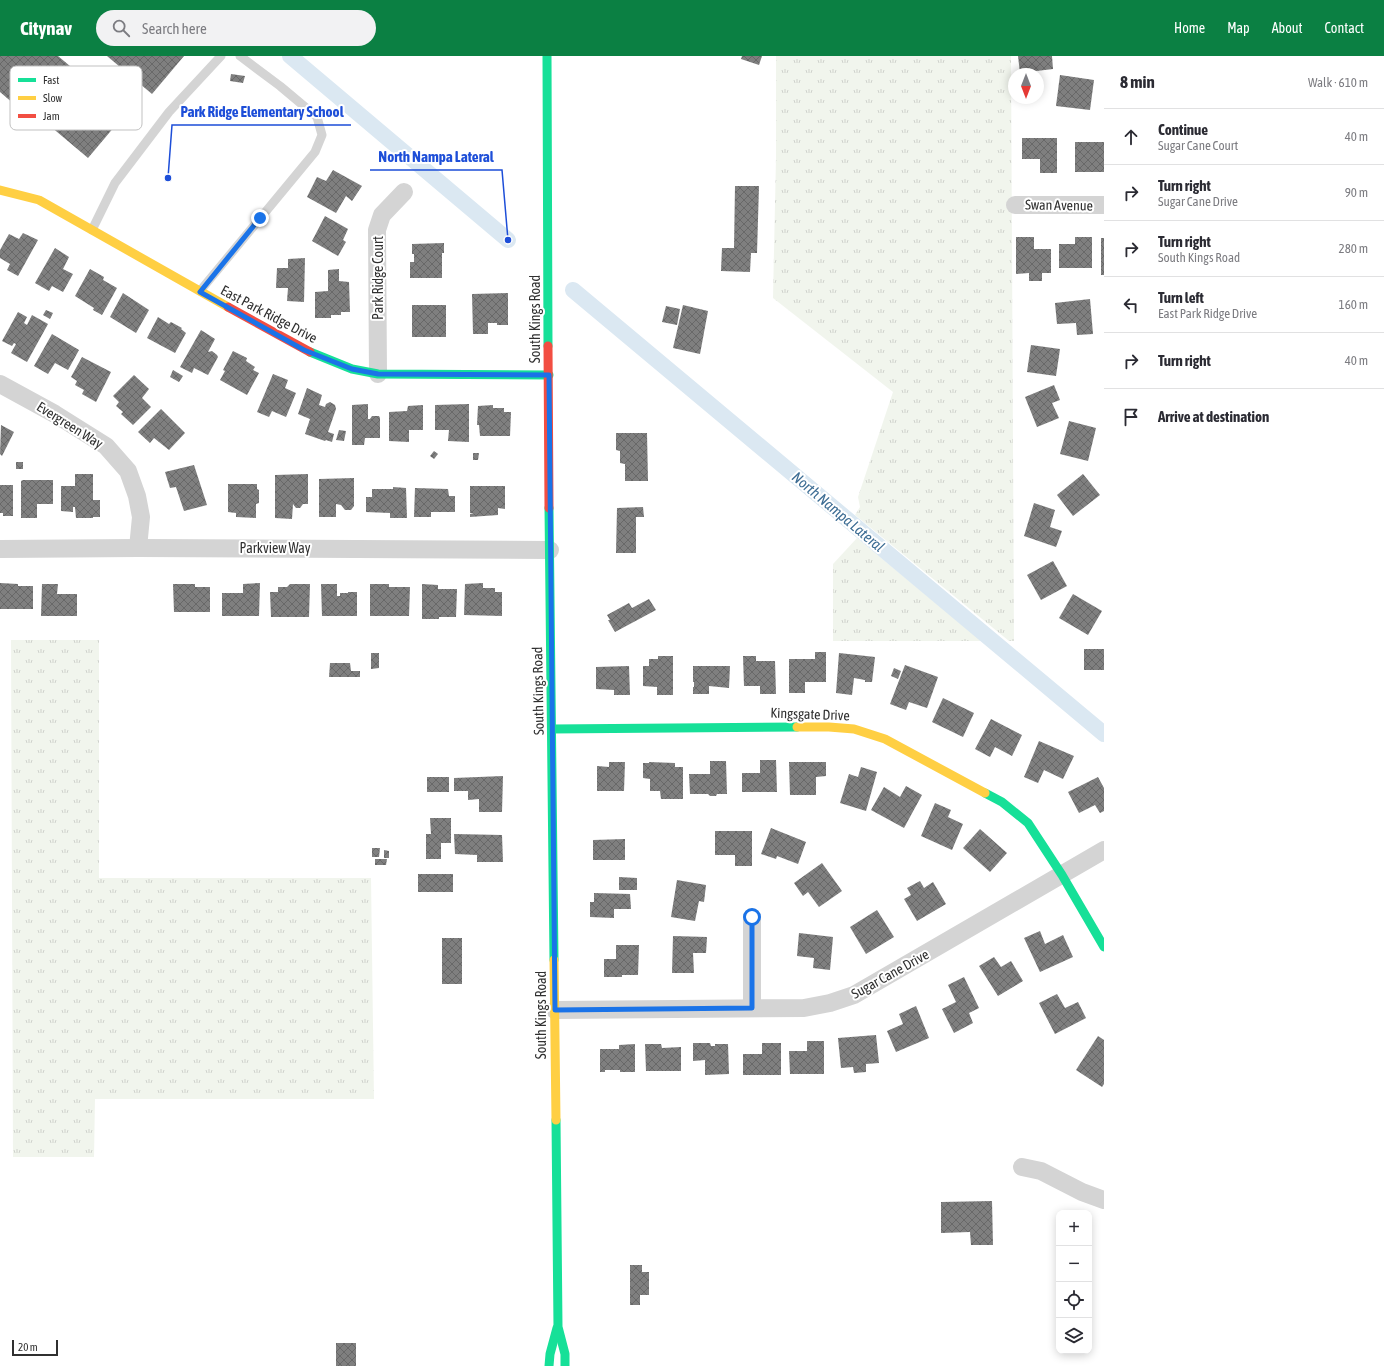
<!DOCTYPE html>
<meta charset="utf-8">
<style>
:root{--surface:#fff;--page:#f2f2f3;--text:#2b2b33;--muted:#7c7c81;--line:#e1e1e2;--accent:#0b8043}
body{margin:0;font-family:"Asap Condensed",sans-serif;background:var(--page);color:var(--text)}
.controls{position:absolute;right:12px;bottom:12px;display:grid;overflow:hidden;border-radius:8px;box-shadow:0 2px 10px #0003}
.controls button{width:36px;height:36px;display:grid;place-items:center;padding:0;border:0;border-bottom:1px solid var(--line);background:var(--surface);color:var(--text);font:20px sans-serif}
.compass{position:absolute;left:1008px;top:12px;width:36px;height:36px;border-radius:50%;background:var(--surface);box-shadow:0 2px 10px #0003;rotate:180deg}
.scale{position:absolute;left:12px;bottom:10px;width:46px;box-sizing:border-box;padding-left:4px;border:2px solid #303030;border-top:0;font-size:11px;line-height:14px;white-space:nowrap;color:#303030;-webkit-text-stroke:3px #fff;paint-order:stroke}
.stop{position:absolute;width:12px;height:12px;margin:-9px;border:3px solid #1a73e8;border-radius:50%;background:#fff}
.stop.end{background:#1a73e8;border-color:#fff;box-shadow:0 1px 4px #0008}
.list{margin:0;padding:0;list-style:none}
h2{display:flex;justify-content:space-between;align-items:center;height:52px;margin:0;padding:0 16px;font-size:17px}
h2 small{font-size:13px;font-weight:400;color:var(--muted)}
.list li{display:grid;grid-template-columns:26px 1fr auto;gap:12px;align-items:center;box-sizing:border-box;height:56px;padding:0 16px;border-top:1px solid var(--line)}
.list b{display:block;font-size:15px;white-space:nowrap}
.list p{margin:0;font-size:13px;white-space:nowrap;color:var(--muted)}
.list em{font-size:13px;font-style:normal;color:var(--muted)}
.icon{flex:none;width:22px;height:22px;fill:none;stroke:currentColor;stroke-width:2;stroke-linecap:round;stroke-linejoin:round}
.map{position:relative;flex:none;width:1104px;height:1310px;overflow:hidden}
header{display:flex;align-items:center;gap:24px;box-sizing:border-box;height:56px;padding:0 20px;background:var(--accent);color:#fff}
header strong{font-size:19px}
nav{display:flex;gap:22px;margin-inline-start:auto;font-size:14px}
.search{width:280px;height:36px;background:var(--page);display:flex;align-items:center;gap:10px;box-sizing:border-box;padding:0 14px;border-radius:22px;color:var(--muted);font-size:15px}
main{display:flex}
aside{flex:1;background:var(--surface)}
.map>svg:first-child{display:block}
.grass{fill:url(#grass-tufts)}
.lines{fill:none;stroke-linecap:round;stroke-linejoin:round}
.canal{stroke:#dbe8f2;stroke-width:16}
.building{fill:url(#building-cross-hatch)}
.lane{stroke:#d4d4d4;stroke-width:9}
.street{stroke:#d4d4d4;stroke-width:18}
.fast{stroke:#16e098;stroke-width:9}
.slow{stroke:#ffcf43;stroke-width:9}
.jam{stroke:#f24e42;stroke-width:9}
.route{stroke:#1a73e8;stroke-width:5}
.labels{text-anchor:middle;stroke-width:4;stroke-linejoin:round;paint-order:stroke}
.street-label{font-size:14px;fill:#303030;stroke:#fff}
.water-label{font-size:15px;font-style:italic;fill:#3d6d94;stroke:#fff}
.key{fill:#fff;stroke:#c1c1c1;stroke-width:1}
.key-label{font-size:11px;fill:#303030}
.leader{fill:none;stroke:#1d4ed8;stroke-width:1.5}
.callout-dot{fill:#1d4ed8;stroke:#fff;stroke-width:1.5}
.callout-label{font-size:15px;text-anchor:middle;font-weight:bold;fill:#1d4ed8;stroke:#fff;stroke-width:4;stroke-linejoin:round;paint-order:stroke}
</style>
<header>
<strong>Citynav</strong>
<div class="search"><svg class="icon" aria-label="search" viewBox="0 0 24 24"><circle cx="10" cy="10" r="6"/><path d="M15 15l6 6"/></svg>Search here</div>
<nav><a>Home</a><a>Map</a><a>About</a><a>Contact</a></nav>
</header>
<main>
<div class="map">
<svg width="1104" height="1310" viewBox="0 0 1104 1310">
<defs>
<pattern id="grass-tufts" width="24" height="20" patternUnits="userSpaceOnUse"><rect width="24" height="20" fill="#f1f5ed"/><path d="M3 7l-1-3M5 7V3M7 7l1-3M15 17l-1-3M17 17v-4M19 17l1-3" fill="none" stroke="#cfd2cc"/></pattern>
<pattern id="building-cross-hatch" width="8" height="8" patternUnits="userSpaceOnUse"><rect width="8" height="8" fill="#7f7f7f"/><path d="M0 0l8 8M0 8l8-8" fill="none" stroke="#686868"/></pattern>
</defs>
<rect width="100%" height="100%" fill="#fff"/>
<g class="grass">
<polygon points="776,0 1011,0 1014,585 1009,585 855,459 860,451 858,441 893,336 773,242 776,102"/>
<polygon points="857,482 982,585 833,585 833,508"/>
<polygon points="11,584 99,584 99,822 371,822 374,1043 95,1043 94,1101 13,1101"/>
</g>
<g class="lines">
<g class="canal">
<polyline points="290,0 508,184"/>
<polyline points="573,234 1104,678"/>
</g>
</g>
<g class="building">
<polygon points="0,0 58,0 126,57 88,102 18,43 14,48 0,36"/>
<polygon points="107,0 184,0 152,38"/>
<polygon points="742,0 762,0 759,9 741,3"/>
<polygon points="1018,0 1052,0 1053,13 1020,17"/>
<polygon points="231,18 245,20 243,27 230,25"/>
<polygon points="1060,19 1094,24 1090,54 1056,50"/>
<polygon points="1022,82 1057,82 1057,117 1040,117 1040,103 1022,103"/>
<rect x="1075" y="86" width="29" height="30"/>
<polygon points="333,114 362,130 352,145 346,140 336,157 307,141 317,121 326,125"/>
<polygon points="735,130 759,130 757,197 751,197 750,216 721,215 722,192 734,192"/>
<polygon points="325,160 348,173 343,184 346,186 338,200 312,185"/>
<polygon points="23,177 38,184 18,220 7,214 10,208 0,202 0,194 9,178 19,183"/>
<polygon points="1016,181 1034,181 1034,193 1051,193 1051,217 1042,217 1042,225 1029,225 1029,217 1016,218"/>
<polygon points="1075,181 1092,181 1092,212 1059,212 1059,188 1075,188"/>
<rect x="1101" y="182" width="3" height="37"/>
<polygon points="444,187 444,197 442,197 442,222 410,222 410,206 414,206 414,198 412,198 412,188"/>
<polygon points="55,192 69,201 63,213 73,218 63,236 52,230 49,235 35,227"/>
<polygon points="305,202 304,246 287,245 288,232 276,232 277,212 288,212 288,203"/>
<polygon points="90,213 104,221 103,224 117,232 102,259 93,254 94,252 75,240"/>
<polygon points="339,213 339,225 349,226 350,256 341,256 341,259 331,259 331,262 315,262 315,236 328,235 328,214"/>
<polygon points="123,237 149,254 136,277 110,261"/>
<polygon points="508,237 508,269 497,269 497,267 488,267 488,278 473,278 472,238"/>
<polygon points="1090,243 1093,278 1077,279 1076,267 1057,268 1055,247"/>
<rect x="412" y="249" width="34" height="32"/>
<polygon points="683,249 708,255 700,298 673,292"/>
<polygon points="666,250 680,253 677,269 662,266"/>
<polygon points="46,254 53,257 50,263 43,259"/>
<polygon points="18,256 27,261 24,267 27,269 32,259 48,268 27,306 11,297 16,288 14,287 12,290 2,285"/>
<polygon points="158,261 169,268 171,266 182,272 181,273 186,277 175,297 147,282"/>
<polygon points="201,274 215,283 208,296 212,295 217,299 218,301 208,319 194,312 192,317 180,311"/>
<polygon points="52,278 79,294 68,314 55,307 48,318 34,310"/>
<polygon points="1031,289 1060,293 1056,320 1027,316"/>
<polygon points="233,295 247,302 246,305 255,311 253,314 259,317 247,339 220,324 225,315 223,314"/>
<polygon points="82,301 111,316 96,346 82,338 84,334 75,329 77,325 71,321"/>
<polygon points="173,314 183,320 179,326 170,321"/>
<polygon points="273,318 288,324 285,332 296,337 286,361 272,355 269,361 257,356"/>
<polygon points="134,319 149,333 142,342 151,351 133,369 121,358 123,356 116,350 119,346 113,340"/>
<polygon points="1054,329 1060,344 1052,347 1059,362 1037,371 1025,341"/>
<polygon points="307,332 322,339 319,349 325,351 326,348 330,346 335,349 336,353 328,376 334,378 332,386 326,384 325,385 305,378 310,363 298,358"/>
<polygon points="368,348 368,363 370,363 372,360 379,360 380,362 380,382 365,382 364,389 352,389 352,349"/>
<polygon points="469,348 469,386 448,385 449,374 435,374 435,349"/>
<polygon points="423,349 423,374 409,374 409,386 389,385 389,356 407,355 408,350"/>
<polygon points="493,349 493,352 504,352 504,356 511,356 510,380 480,380 479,369 477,369 478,350"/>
<polygon points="161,353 185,377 169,394 154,382 150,387 138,376"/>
<polygon points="1069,365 1096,372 1088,405 1060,398"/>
<polygon points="1,369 14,376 2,400 0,398"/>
<polygon points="339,374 346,375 344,385 336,384"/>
<polygon points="616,377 647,377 648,425 625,425 625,408 620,407 620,395 616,394"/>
<polygon points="434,395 438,398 434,403 430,400"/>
<polygon points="473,397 479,397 478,404 473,404"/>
<rect x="16" y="406" width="7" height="7"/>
<polygon points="194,409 207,449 184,455 176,431 170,432 165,416"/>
<polygon points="75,418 93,418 93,444 100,444 100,461 93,461 93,462 76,462 75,451 73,451 73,456 61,455 61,430 75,430"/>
<polygon points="308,418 308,448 303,448 300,452 296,452 293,448 292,463 275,462 275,419"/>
<polygon points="1083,418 1100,439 1073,460 1057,439"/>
<polygon points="354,422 354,450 351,454 345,454 341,449 336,448 336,461 319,461 319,423"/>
<polygon points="23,424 53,424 53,448 37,448 37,462 21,462 21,425"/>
<polygon points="228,428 257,428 257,433 259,434 259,447 256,448 256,462 236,461 236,457 228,456"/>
<polygon points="0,429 13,429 13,460 3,460 3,457 0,457"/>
<polygon points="470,430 505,430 505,453 498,452 498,459 470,461 470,458 474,457 470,457"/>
<polygon points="393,431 406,432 407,462 390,462 390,457 366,456 366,441 372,441 372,433 393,433"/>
<polygon points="415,432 448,433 449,440 455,440 455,456 431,456 431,461 414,461"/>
<polygon points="1034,447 1055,454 1050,471 1062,475 1056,491 1024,480"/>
<polygon points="643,451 644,461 636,461 636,497 616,497 617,452"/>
<polygon points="1053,505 1067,530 1041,544 1027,519"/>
<polygon points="0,527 18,528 18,530 33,530 33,553 0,553"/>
<polygon points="260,527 259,560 222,560 222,537 243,537 243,528"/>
<polygon points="483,527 483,532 495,532 495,536 502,536 502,560 464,559 465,528"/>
<polygon points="42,528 58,528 57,538 77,538 77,560 41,560"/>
<polygon points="173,528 195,528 195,531 210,531 210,556 174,556"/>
<polygon points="290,528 310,528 309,561 271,561 270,536 278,536 278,531 287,531"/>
<polygon points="321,528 337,528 337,540 340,540 340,537 348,537 348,536 357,536 357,560 322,560"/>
<polygon points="370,528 389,528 389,531 410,531 409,560 370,560"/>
<polygon points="422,528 438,529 438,533 457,533 456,561 439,561 439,563 422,563"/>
<polygon points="1073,538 1102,555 1088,579 1059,562"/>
<polygon points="649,543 656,554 615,576 608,564 610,564 607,559 629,547 632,552"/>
<rect x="1084" y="593" width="20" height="21"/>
<polygon points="815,596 826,596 826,626 805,626 805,637 789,637 789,603 815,603"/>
<polygon points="371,597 379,597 379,612 371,613"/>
<polygon points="839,597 875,601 872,626 865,626 865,624 854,622 852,639 836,637"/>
<polygon points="658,600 673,600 673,639 657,639 657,631 643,630 643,610 649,610 649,603 658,603"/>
<polygon points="743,600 756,600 756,605 775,605 776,638 760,638 760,630 744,630"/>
<polygon points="330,607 350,607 351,615 360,615 360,621 329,621"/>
<polygon points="905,609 938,621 927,652 909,646 906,654 890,648"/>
<polygon points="629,610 630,639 614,639 614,634 596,633 596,611"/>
<polygon points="693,610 730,610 729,632 709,630 709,638 693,638 693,631 694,631 694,626 693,626"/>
<polygon points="894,612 901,615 898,623 891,620"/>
<polygon points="943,642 974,657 963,681 932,666"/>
<polygon points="991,663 1022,679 1012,700 995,691 990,701 975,693"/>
<polygon points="1039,685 1074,700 1063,723 1044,714 1038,727 1024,721"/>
<polygon points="760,704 776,704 777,736 742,736 742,717 760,717"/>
<polygon points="710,705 726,705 727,738 717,738 716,740 710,740 708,738 690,738 689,718 710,718"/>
<polygon points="609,706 625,706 624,735 597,735 597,710 609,711"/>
<polygon points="649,706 675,707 675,711 683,711 683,743 661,743 660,735 650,735 650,723 643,722 643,707 649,707"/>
<polygon points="789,706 826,706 826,720 816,721 816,739 790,739"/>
<polygon points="861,711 877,716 866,755 840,747 849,718 858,721"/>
<polygon points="503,720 502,756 479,756 479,743 468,744 468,735 454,735 454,722"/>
<rect x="427" y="721" width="22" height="15"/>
<polygon points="1098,721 1104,732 1104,755 1100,757 1095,749 1079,757 1068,736"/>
<polygon points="906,730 922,739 904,772 871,754 884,731 900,741"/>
<polygon points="935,747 951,754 948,761 963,768 952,794 921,780"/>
<polygon points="430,762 451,762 451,787 441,787 441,803 426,803 426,778 431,778"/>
<polygon points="771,772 806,786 798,808 777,800 776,803 761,798"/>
<polygon points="980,773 1007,797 990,816 963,792"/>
<polygon points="715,775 752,775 752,810 735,810 735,799 715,799"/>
<polygon points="454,778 502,779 503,806 477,806 477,799 455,798"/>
<polygon points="625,783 625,804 593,804 593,784"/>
<polygon points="372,792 380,792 379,801 372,801"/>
<polygon points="384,794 389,795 389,802 384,802"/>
<polygon points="375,803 387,803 386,809 375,809"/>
<polygon points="822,807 842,835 819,851 808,836 803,840 794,827"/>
<rect x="418" y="818" width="35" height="18"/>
<polygon points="619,821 637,822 637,834 619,834"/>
<polygon points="677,824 706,829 704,846 699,845 695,865 671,861"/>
<polygon points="920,825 924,832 933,826 946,848 917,865 904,843 911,839 907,832"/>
<polygon points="594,837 630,838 631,853 614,853 614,862 590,861 590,846 594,846"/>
<polygon points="877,854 894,881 866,898 850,871"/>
<polygon points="1040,875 1045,888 1063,879 1073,901 1040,916 1024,882"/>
<polygon points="799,877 833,881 830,914 813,912 814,902 797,900"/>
<polygon points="673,880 707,881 706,897 693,897 694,917 672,917"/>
<rect x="442" y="882" width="20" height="46"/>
<polygon points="616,889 639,889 638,919 622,919 622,921 604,921 604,903 616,903"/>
<polygon points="994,901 1001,911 1011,905 1023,925 998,940 979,910"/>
<polygon points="964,921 979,952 969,957 973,967 954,977 942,953 956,946 948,929"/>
<polygon points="1057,938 1065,952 1078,946 1086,962 1055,978 1039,947"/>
<polygon points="916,950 929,982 896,996 887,975 903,968 899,958"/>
<polygon points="876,979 879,1007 866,1008 866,1016 854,1017 853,1011 841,1012 838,982"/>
<polygon points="1098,980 1104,984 1104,1028 1102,1031 1076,1014"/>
<polygon points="807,985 824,985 824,1018 790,1018 789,995 807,995"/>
<polygon points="693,987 710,987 711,990 715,990 715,988 728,988 729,1018 705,1019 705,1004 693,1005"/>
<polygon points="762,987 781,987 781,1019 743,1019 743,998 762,998"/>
<polygon points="635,988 635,1016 620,1016 620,1014 605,1014 605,1016 600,1016 600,993 619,993 619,989"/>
<polygon points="645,988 661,988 662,992 681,991 681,1015 646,1015"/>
<polygon points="992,1145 993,1189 971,1189 970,1176 941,1177 941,1146"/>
<polygon points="630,1209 642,1209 642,1216 649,1216 649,1239 640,1239 640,1249 630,1249"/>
<rect x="336" y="1287" width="20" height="23"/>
</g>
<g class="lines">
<g class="lane">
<polyline points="92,174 115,127 169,56 221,0"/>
<polyline points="200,235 315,96 322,79 317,61 280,30 240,0"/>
</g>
<g class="street">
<polyline points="1015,149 1104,149"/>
<polyline points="378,318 377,174 382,159 404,136"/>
<polyline points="0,328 55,358 106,390 128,415 137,440 141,461 138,492"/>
<polyline points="0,493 138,492 550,494"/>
<polyline points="752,861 752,952"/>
<polyline points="555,954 804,952 830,947 854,939 1104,794"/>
<polyline points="1022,1111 1041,1115 1082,1136 1104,1144"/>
</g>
<g class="fast">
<polyline points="547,0 548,290"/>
<polyline points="310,296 352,313 378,318 549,319"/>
<polyline points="549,452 554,904"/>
<polyline points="552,673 797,671"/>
<polyline points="985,737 1002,746 1028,767 1062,819 1104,891"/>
<polyline points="556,1064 558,1271 565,1298 565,1310"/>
<polyline points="549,1310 550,1298 557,1272"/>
</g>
<g class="slow">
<polyline points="0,134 39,144 228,251"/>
<polyline points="797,671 829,671 854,673 885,683 985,737"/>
<polyline points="554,904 556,1064"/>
</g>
<g class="jam">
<polyline points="228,251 310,296"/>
<polyline points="548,290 549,452"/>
</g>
</g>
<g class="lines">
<polyline class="route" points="260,162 200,236 304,294 352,313 378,318 549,319 555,954 752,952 752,861"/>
</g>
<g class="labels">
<g class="street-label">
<text transform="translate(1059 149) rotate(1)" y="5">Swan Avenue</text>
<text transform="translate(378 222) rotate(-90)" y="5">Park Ridge Court</text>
<text transform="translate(269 258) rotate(28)" y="5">East Park Ridge Drive</text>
<text transform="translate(535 263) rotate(-90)" y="5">South Kings Road</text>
<text transform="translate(70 369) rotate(32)" y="5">Evergreen Way</text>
<text x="275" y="497">Parkview Way</text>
<text transform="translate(538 635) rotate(-91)" y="5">South Kings Road</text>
<text transform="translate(810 658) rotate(2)" y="5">Kingsgate Drive</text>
<text transform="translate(890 918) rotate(-29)" y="5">Sugar Cane Drive</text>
<text transform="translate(541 959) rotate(-90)" y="5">South Kings Road</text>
</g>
<g class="water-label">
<text transform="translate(838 456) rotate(40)" y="5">North Nampa Lateral</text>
</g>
</g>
<rect x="10" y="10" width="132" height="64" rx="6" class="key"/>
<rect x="18" y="22" width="18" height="4" fill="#16e098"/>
<rect x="18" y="40" width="18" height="4" fill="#ffcf43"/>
<rect x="18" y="58" width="18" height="4" fill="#f24e42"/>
<g class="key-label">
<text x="43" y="28">Fast</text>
<text x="43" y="46">Slow</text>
<text x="43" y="64">Jam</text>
</g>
<path class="leader" d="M168 122L172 69H351M508 184L502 114H370"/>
<g class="callout-dot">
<circle cx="168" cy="122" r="4"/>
<circle cx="508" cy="184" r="4"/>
</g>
<g class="callout-label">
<text x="262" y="61">Park Ridge Elementary School</text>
<text x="436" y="106">North Nampa Lateral</text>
</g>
</svg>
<div class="controls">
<button>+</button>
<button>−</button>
<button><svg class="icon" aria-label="locate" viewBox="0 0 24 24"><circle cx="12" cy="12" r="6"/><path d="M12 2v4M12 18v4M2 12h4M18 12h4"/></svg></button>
<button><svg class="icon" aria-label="layers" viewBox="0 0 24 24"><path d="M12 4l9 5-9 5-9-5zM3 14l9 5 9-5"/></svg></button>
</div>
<svg class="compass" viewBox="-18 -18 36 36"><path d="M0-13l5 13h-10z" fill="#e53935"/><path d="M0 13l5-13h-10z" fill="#7c7c81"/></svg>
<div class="scale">20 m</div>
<div class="stop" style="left:752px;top:861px"></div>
<div class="stop end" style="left:260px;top:162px"></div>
</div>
<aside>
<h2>8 min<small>Walk · 610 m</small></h2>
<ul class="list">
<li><svg class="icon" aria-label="ahead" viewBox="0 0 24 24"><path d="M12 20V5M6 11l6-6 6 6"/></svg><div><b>Continue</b><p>Sugar Cane Court</p></div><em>40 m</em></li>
<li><svg class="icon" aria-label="right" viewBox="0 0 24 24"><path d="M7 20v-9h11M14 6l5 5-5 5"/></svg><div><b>Turn right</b><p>Sugar Cane Drive</p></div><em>90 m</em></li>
<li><svg class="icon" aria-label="right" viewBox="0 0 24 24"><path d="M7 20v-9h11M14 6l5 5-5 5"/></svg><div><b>Turn right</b><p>South Kings Road</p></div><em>280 m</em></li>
<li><svg class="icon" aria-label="left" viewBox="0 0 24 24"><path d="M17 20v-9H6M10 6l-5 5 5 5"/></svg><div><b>Turn left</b><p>East Park Ridge Drive</p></div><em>160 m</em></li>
<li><svg class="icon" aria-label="right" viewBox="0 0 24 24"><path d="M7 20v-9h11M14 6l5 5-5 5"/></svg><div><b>Turn right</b></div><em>40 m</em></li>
<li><svg class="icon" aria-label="arrive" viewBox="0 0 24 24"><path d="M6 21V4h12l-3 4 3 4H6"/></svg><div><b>Arrive at destination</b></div></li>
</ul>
</aside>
</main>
